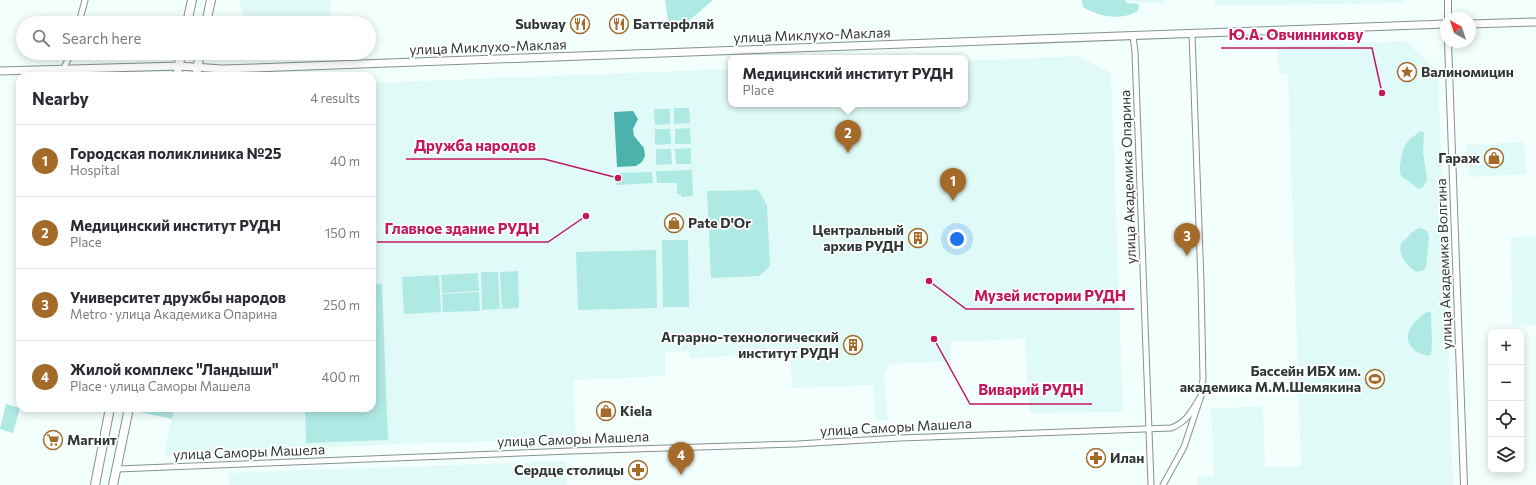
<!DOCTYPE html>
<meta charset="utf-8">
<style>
:root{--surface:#fff;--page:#f2f2f3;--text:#2b2b33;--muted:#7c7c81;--line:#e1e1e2;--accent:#a46a2a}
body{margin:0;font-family:Commissioner,sans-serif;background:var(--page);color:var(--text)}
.controls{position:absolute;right:12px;bottom:12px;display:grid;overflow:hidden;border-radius:8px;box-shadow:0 2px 10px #0003}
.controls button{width:36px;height:36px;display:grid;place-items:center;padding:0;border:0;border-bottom:1px solid var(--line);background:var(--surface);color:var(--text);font:20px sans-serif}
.compass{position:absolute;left:1440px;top:12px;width:36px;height:36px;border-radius:50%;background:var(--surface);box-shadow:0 2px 10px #0003;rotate:321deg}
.you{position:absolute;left:957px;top:239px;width:14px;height:14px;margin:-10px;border:3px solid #fff;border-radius:50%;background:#1a73e8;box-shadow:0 0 0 6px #1a73e833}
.badge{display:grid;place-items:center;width:26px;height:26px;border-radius:50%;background:var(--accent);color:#fff;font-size:13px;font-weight:700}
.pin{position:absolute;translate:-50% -33px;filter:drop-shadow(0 1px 2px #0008)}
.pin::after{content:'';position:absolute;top:21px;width:14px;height:12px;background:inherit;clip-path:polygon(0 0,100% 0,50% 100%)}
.popup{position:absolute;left:728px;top:55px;width:240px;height:52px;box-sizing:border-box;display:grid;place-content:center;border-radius:8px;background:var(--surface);filter:drop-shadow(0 1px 3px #0005);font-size:13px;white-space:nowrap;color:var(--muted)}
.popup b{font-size:15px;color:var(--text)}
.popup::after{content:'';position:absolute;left:50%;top:100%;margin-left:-8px;border:8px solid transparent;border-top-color:var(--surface)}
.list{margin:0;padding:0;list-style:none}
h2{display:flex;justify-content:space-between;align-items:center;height:52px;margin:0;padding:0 16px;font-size:17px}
h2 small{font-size:13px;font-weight:400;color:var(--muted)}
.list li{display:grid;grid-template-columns:26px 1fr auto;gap:12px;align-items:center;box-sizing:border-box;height:72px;padding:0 16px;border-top:1px solid var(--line)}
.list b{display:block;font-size:15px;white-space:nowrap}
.list p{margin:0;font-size:13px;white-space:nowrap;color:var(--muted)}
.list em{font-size:13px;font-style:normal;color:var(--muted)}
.icon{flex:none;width:22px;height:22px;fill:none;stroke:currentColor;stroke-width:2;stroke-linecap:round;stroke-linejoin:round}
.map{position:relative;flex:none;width:1536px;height:485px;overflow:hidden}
.search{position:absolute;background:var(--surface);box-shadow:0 2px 10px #0003;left:16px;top:16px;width:360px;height:44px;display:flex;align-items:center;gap:10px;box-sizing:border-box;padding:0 14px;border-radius:22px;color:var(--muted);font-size:15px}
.panel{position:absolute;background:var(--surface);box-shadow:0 2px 10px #0003;left:16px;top:72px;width:360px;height:340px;border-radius:12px}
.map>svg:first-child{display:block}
.built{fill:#e0faf8}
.green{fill:#afe9e4}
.water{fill:#4bb3ac}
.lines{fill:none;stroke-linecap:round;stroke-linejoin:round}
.minor-casing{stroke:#849391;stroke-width:7}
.tertiary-casing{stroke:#849391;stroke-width:8}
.secondary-casing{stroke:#849391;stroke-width:9}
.primary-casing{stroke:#849391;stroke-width:10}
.minor{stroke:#fff;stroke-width:5}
.tertiary{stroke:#fff;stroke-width:6}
.secondary{stroke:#fff;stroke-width:7}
.primary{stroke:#fff;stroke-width:8}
.labels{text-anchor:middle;stroke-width:3.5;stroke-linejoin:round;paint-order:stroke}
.poi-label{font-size:14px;font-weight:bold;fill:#303736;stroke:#fff;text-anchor:end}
.street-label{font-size:14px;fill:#303736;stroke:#fff}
.leader{fill:none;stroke:#c2185b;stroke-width:1.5}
.callout-dot{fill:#c2185b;stroke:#fff;stroke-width:1.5}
.callout-label{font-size:15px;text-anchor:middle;font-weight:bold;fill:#c2185b;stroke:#fff;stroke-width:3.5;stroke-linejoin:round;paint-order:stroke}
</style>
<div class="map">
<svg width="1536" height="485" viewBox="0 0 1536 485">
<rect width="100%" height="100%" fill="#f2fffd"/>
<g class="built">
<polygon points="239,0 331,0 331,23 245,23"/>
<polygon points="1125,0 1165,0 1165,3 1126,2"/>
<polygon points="1214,0 1405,0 1402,3 1214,6"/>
<polygon points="1405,41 1438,71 1453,485 1198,485 1198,477 1214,476 1211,409 1263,406 1265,467 1301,466 1288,74 1279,74 1277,47"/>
<polygon points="252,53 331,53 331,58 253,59"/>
<polygon points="1079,56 1111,73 1123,412 1033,413 1029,411 1025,339 950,342 951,361 890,364 884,375 888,420 876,421 873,385 792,388 790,351 690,359 689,351 665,352 665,376 573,380 576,439 397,444 164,455 174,408 372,408 372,83 731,69 731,104 965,104 965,61"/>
<polygon points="1524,142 1526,174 1469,177 1467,145"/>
<polygon points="1536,236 1536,325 1512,325 1511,237"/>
<polygon points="566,461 567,485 229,485 228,473"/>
</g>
<g class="green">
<polygon points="665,0 713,0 684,25 669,27"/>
<path d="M1082 0H1125L1126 3 1139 4 1138 11C1120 21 1100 17 1083 7Z"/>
<polygon points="674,108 689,108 690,123 674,124"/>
<polygon points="654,109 670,109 670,124 655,125"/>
<polygon points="690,128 691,144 675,144 675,129"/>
<polygon points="655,129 670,129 671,144 655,145"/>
<path d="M1421 131 1424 132 1423 152 1427 180 1424 186 1419 189 1401 176C1399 170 1400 165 1401 159 1403 144 1409 139 1421 131Z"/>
<polygon points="691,148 691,164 676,164 675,149"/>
<polygon points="656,149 671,149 672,164 656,165"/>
<polygon points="692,170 693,196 681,197 681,194 677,194 677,183 657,183 656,171"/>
<polygon points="652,172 653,183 616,185 616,176 619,173"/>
<polygon points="758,190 767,205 770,266 759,276 711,278 707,191"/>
<path d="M1421 228 1427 231 1429 236 1426 268 1424 270C1421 271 1418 272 1415 271 1407 266 1397 253 1401 244 1402 241 1406 239 1408 237 1411 233 1415 229 1421 228Z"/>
<polygon points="662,240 688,240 689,307 663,307"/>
<polygon points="656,250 657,308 578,310 576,252"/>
<polygon points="518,271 519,308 502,309 500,272"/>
<polygon points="498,272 500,309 482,310 481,272"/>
<polygon points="478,273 479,291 442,293 441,275"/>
<polygon points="439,275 441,312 404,314 402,277"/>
<polygon points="372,284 382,284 388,440 306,443 305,408 372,408"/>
<polygon points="479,292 480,311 443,312 442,294"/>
<path d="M1429 311 1431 313 1432 342 1431 355 1428 356C1424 354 1420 354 1416 351 1404 343 1406 330 1416 321 1420 317 1424 313 1429 311Z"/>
<polygon points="6,404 20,408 13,433 0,429"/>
<polygon points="140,408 174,408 172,419 139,412"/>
</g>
<polygon class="water" points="633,111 638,119 633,129 634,136 644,148 645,156 642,162 636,166 617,167 614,112"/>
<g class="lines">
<g class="minor-casing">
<g id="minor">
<polyline points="79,23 85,0"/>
<polyline points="1133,36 1135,52 1151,485"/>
<polyline points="63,70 71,53"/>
<path d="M117 469 570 451 797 444 900 438 1171 428C1187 422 1192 411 1201 396"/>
<polyline points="1163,485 1184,447 1201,396 1203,379 1201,282 1192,34"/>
</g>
</g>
<g class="tertiary-casing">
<g id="tertiary">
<polyline points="1448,0 1448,18"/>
<polyline points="1448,42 1464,485"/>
</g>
</g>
<g class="secondary-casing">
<g id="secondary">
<polyline points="1470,24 1536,22"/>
<polyline points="0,71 179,66 222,69 254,68 1446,24"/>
</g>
</g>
<g class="primary-casing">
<g id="primary">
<polyline points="187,23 192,0"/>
<polyline points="206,23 211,0"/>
<polyline points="177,76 181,53"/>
<polyline points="196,76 200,53"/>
<polyline points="95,485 110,408"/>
<polyline points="113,485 129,408"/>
</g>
</g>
<use href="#minor" class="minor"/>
<use href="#tertiary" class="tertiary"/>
<use href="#secondary" class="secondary"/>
<use href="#primary" class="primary"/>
</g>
<defs>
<g id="restaurant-ring" transform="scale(1)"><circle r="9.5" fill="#fff" stroke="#a46a2a" stroke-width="1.5"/><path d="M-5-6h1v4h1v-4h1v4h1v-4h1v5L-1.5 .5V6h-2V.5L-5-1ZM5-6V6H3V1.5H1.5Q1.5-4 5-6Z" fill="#a46a2a"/></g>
<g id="sight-ring" transform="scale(1)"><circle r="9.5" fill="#fff" stroke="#a46a2a" stroke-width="1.5"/><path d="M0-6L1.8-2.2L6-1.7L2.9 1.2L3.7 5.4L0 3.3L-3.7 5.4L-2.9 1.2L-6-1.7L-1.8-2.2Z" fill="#a46a2a"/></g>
<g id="shop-ring" transform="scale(1)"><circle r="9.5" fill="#fff" stroke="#a46a2a" stroke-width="1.5"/><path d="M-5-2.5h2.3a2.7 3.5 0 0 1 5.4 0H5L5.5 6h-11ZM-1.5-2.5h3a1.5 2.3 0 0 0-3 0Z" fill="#a46a2a"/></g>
<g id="building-ring" transform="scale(1)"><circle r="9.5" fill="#fff" stroke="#a46a2a" stroke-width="1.5"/><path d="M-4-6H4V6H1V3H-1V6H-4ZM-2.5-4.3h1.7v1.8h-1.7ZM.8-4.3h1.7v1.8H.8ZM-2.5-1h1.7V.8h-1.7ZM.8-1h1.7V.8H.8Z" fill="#a46a2a"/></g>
<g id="stadium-ring" transform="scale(1)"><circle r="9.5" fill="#fff" stroke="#a46a2a" stroke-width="1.5"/><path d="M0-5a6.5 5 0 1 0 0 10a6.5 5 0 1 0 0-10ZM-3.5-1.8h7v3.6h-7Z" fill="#a46a2a"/></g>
<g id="supermarket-ring" transform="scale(1)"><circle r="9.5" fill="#fff" stroke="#a46a2a" stroke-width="1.5"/><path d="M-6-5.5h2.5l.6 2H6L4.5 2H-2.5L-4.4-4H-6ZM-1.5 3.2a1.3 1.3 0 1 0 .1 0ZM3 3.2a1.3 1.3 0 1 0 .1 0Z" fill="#a46a2a"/></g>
<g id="pharmacy-ring" transform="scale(1)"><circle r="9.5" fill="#fff" stroke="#a46a2a" stroke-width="1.5"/><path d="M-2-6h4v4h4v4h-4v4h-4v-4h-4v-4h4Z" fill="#a46a2a"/></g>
</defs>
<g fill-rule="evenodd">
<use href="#restaurant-ring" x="580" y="24"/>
<use href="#restaurant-ring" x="619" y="24"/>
<use href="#sight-ring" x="1407" y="72"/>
<use href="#shop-ring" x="1494" y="158"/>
<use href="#shop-ring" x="674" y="223"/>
<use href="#building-ring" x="918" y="238"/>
<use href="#building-ring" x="853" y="345"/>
<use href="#stadium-ring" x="1375" y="379"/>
<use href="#shop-ring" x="606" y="411"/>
<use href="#supermarket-ring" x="53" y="440"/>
<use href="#pharmacy-ring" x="1096" y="458"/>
<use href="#pharmacy-ring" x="638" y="470"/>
</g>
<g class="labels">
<g class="poi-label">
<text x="566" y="29">Subway</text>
<text x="633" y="29" text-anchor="start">Баттерфляй</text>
<text x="1421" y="77" text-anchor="start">Валиномицин</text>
<text x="1480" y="163">Гараж</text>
<text x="688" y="228" text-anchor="start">Pate D'Or</text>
<text x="904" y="235">Центральный<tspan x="904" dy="16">архив РУДН</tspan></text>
<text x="839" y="342">Аграрно-технологический<tspan x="839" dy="16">институт РУДН</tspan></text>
<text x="1361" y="376">Бассейн ИБХ им.<tspan x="1361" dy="16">академика М.М.Шемякина</tspan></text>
<text x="620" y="416" text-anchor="start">Kiela</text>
<text x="67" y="445" text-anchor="start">Магнит</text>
<text x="1110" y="463" text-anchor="start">Илан</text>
<text x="624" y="475">Сердце столицы</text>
</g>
<g class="street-label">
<text transform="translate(812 35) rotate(-2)" y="5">улица Миклухо-Маклая</text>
<text transform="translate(488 47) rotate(-2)" y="5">улица Миклухо-Маклая</text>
<text transform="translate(1128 177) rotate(-92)" y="5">улица Академика Опарина</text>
<text transform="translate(1444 264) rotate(-92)" y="5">улица Академика Волгина</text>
<text transform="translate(896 427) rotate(-3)" y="5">улица Саморы Машела</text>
<text transform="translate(573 439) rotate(-2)" y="5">улица Саморы Машела</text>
<text transform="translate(249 452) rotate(-2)" y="5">улица Саморы Машела</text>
</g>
</g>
<path class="leader" d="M1382 93L1372 48H1221M618 178L544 159H406M586 216L548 242H377M929 281L966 309H1134M934 339L970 404H1092"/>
<g class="callout-dot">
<circle cx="1382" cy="93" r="4"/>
<circle cx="618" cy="178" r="4"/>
<circle cx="586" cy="216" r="4"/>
<circle cx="929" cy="281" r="4"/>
<circle cx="934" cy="339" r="4"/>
</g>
<g class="callout-label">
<text x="1296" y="40">Ю.А. Овчинникову</text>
<text x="475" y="151">Дружба народов</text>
<text x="462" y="234">Главное здание РУДН</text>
<text x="1050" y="301">Музей истории РУДН</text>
<text x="1031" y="395">Виварий РУДН</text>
</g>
</svg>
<div class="controls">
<button>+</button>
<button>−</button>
<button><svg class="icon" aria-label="locate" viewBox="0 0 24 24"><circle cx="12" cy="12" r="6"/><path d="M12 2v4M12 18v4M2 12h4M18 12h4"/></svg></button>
<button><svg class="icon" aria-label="layers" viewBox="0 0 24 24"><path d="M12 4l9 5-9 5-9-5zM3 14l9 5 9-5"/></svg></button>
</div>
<svg class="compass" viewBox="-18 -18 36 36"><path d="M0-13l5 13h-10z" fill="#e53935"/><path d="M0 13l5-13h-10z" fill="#7c7c81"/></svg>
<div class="you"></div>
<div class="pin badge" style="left:953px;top:201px">1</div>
<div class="pin badge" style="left:848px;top:153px">2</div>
<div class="popup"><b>Медицинский институт РУДН</b>Place</div>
<div class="pin badge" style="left:1187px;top:256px">3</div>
<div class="pin badge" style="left:681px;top:475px">4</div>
<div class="search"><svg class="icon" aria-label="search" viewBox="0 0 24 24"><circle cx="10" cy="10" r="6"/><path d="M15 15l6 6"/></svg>Search here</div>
<section class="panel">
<h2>Nearby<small>4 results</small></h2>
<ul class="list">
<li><span class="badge">1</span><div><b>Городская поликлиника №25</b><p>Hospital</p></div><em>40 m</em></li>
<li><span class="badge">2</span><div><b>Медицинский институт РУДН</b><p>Place</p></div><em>150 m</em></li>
<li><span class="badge">3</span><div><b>Университет дружбы народов</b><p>Metro · улица Академика Опарина</p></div><em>250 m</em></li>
<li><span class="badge">4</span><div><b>Жилой комплекс &quot;Ландыши&quot;</b><p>Place · улица Саморы Машела</p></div><em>400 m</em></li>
</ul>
</section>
</div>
